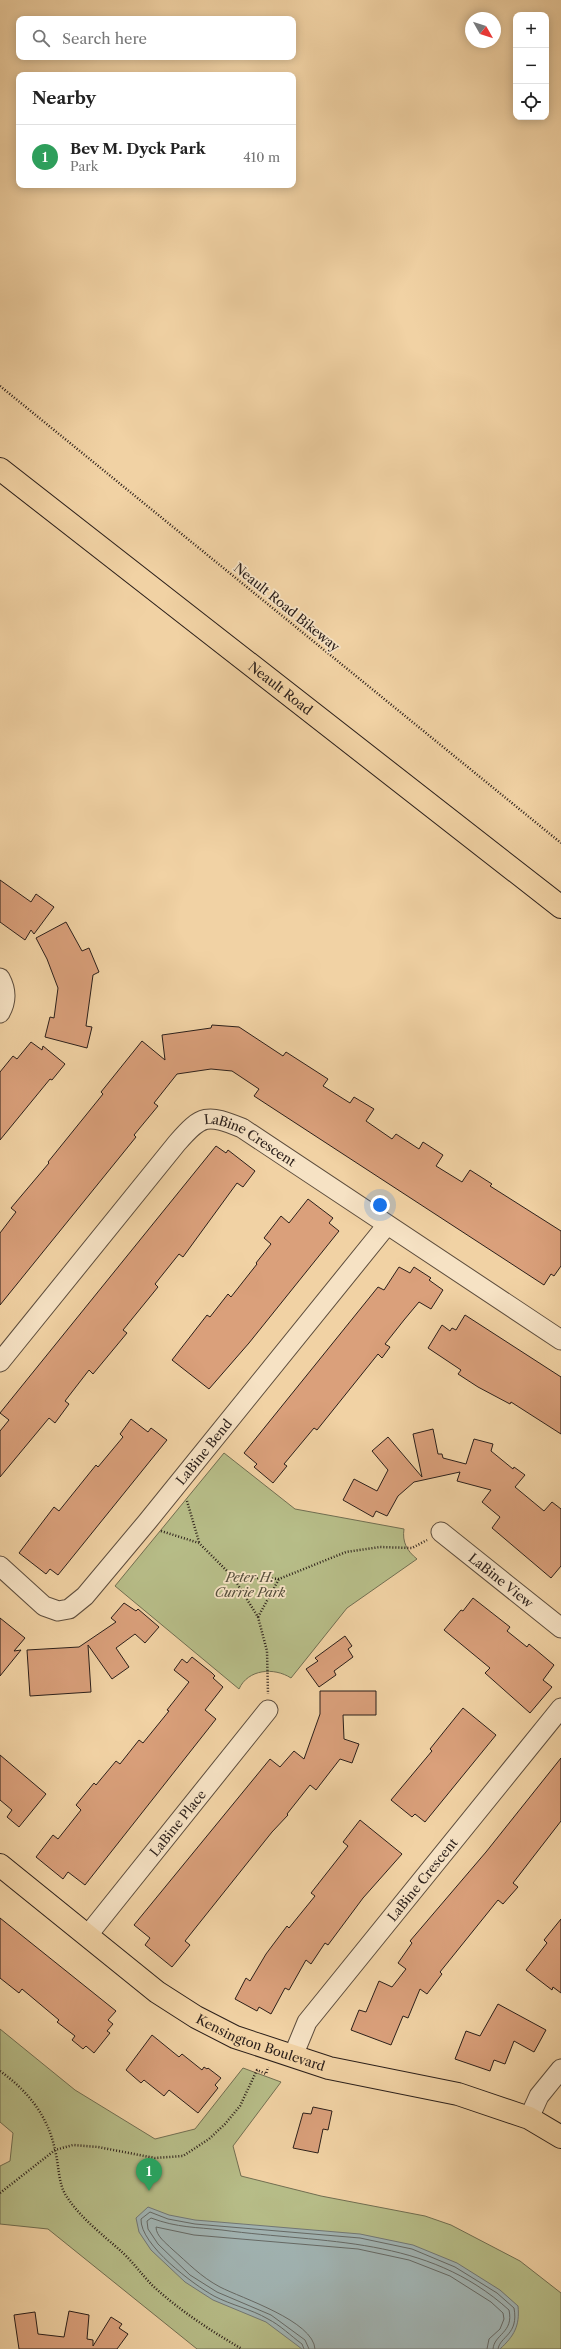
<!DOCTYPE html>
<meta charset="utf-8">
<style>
:root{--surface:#fff;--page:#f6f6f6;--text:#222;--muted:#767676;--line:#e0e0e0;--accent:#8f2418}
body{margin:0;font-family:"Libre Caslon Text",serif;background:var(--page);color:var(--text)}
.controls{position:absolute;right:12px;top:12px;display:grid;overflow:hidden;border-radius:8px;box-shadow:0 2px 10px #0003}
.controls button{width:36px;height:36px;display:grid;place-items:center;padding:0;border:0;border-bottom:1px solid var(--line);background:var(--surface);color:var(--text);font:20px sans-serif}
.compass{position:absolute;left:465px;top:12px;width:36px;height:36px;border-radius:50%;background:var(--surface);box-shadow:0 2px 10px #0003;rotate:129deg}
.you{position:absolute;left:380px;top:1205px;width:14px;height:14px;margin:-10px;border:3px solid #fff;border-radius:50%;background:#1a73e8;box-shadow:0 0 0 6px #1a73e833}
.badge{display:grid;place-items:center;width:26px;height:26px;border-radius:50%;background:var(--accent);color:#fff;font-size:13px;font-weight:700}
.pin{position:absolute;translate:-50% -33px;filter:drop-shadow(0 1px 2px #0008)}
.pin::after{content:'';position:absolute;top:21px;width:14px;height:12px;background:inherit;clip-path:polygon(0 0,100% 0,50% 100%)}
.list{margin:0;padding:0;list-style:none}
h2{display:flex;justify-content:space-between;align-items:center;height:52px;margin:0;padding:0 16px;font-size:17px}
h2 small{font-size:13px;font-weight:400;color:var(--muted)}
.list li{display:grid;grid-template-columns:26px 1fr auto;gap:12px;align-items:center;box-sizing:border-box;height:64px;padding:0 16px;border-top:1px solid var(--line)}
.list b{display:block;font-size:15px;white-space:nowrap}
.list p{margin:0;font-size:13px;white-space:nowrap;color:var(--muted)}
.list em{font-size:13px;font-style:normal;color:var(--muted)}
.icon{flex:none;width:22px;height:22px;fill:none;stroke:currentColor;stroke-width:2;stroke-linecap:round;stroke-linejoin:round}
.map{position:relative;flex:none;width:561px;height:2349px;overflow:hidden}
.search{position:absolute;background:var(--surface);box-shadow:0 2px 10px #0003;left:16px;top:16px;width:280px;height:44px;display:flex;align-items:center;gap:10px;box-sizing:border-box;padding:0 14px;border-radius:8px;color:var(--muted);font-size:15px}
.panel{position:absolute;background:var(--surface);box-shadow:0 2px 10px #0003;left:16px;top:72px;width:280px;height:116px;border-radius:8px}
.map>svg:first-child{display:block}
.green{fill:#b7bd88;stroke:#716e51}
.water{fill:#a1b4b3;stroke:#727876}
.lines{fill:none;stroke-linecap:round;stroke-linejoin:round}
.shore{stroke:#666a66;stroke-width:1}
.building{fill:#daa07b;stroke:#2b1f1a}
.minor-casing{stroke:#5c4c3c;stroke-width:21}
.major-casing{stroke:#2b1f1a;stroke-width:24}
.path{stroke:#2b1f1a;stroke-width:2.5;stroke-dasharray:1 2;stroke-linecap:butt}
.minor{stroke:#f6e2c4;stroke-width:19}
.major{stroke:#f1d2a4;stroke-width:22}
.labels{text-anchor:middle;stroke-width:3.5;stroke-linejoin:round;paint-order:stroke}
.street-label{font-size:13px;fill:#2b1f1a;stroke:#f6e2c4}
.park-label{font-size:13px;font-style:italic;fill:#554e3b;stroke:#f6e2c4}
</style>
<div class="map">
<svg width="561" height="2349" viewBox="0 0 561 2349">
<rect width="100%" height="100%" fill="#f1d2a4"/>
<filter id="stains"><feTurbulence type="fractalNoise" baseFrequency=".005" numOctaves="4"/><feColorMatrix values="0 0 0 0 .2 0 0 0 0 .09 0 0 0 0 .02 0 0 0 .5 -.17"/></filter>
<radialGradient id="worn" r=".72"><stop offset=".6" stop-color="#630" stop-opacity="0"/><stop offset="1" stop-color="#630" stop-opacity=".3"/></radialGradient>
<g class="green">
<path d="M224 1453 295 1509 404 1529C402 1542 407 1551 417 1559L347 1608 291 1678C274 1667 248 1669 239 1689L115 1586Z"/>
<polygon points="0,2029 75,2090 155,2139 195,2129 243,2068 281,2082 233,2146 241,2176 321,2196 425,2216 451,2225 520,2261 561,2293 561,2349 197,2349 48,2229 0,2224 0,2166 10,2161 13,2133 0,2122"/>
</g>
<path class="water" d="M148 2207 169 2215 195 2220 360 2234 413 2245 457 2263 500 2290 518 2306C520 2326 514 2336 500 2349H302L266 2322 213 2300 185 2282 151 2250 139 2232 136 2218Z"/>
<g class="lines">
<g class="shore">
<path d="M304 2349 302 2344C291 2336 280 2325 268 2319 251 2309 231 2305 214 2296 194 2285 140 2245 141 2219L150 2212 168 2219 195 2224 360 2238 412 2249 455 2267 497 2293 514 2308C519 2335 500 2336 498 2349"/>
<path d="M309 2349 305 2340 271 2315 217 2292 190 2275 158 2244 148 2229 147 2221 151 2218C178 2228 196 2227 222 2230 326 2244 426 2235 509 2310 514 2333 494 2334 493 2349"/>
<path d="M315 2349C314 2321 241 2298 220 2287 201 2277 188 2263 172 2249 166 2243 156 2236 156 2227L194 2235 358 2249 409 2260 450 2276 491 2302 503 2313 504 2319 500 2329 489 2339 487 2349"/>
</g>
</g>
<g class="building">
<polygon points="0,880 31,902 36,894 54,907 34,934 31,930 25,940 0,922"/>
<polygon points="66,922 82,951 89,948 99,972 93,975 86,1026 92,1027 87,1048 45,1037 50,1017 54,1018 58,988 47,959 36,938"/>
<polygon points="212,1025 239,1027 283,1056 286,1052 328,1079 323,1086 350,1103 354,1097 374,1109 366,1121 392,1139 396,1134 419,1149 423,1142 443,1155 436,1166 462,1182 470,1170 492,1184 490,1186 561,1231 561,1266 554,1276 551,1274 544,1285 254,1096 259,1089 232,1071 211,1069 177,1074 154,1103 158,1106 134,1135 136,1137 0,1305 0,1233 16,1212 11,1208 49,1163 48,1162 103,1094 101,1092 142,1041 165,1060 162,1035 211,1028"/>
<polygon points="31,1042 42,1050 43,1046 65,1064 52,1080 50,1079 0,1140 0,1072 13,1056 17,1059"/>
<polygon points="216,1146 226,1153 228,1150 255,1171 243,1187 237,1183 183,1257 179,1254 155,1284 158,1287 123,1330 127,1333 93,1374 89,1370 65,1401 69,1404 55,1423 49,1418 0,1477 0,1431 9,1420 0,1413"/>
<polygon points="308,1199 333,1218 329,1223 339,1231 249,1343 209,1389 172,1360 207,1315 210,1317 228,1294 231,1297 257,1264 256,1263 271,1244 264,1238 281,1216 289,1223"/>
<polygon points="399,1267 410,1273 414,1267 431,1278 429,1280 443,1290 431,1309 419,1302 404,1320 385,1344 390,1347 382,1358 378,1354 317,1430 314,1428 284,1464 287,1466 273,1483 254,1467 257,1464 244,1453 378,1287 384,1290"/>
<polygon points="465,1315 561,1377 561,1434 511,1402 510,1404 478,1387 458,1374 461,1370 428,1348 442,1325 450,1331 452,1328 456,1330"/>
<polygon points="131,1419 148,1432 151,1428 167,1440 58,1575 50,1569 46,1574 19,1553 54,1507 59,1511 96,1465 98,1467 123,1437 120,1434"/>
<polygon points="433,1429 438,1454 442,1454 443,1458 466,1464 474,1439 493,1444 491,1451 513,1469 514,1467 525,1475 515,1487 544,1511 552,1502 561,1509 561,1566 551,1578 492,1528 500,1517 482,1502 491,1490 457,1481 460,1472 414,1482 398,1496 387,1516 376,1511 373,1517 343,1500 354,1479 377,1491 388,1470 372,1451 388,1437 422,1477 413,1434"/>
<polygon points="473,1598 510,1627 507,1631 527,1647 529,1644 554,1665 543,1680 552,1687 530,1713 485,1673 490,1668 444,1630 461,1610 463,1611"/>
<polygon points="124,1603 136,1611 138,1609 159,1627 145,1643 135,1634 116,1648 129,1667 112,1679 88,1645 91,1692 30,1696 27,1650 79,1647 116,1622 111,1618"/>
<polygon points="0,1618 25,1638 14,1651 21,1650 0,1676"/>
<polygon points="345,1636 352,1646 348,1649 353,1657 334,1671 336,1675 319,1687 306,1669 318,1661 315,1658"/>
<polygon points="192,1657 212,1673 215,1676 213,1678 223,1687 205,1710 216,1719 85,1885 68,1872 63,1879 36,1857 53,1835 58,1839 81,1810 76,1805 94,1783 96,1785 116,1761 120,1764 139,1740 143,1743 169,1711 167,1710 189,1682 174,1670 182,1659 187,1663"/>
<polygon points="320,1691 376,1691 376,1715 343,1715 344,1739 359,1744 352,1763 340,1759 316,1790 310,1785 287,1814 288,1815 272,1832 185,1941 190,1945 172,1967 145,1945 150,1938 134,1925 270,1759 280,1767 294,1751 304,1759 320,1714"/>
<polygon points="463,1708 496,1735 425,1822 415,1814 412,1817 391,1800 432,1751 430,1749"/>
<polygon points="0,1755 46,1794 19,1827 7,1817 12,1810 0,1800"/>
<polygon points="561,1758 561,1821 513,1883 518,1887 503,1904 498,1900 440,1972 442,1974 427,1994 420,1989 408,2018 403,2016 391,2045 351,2030 359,2010 366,2012 379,1981 392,1987 406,1969 398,1963 412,1943 410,1941 486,1852"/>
<polygon points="360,1820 402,1854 363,1898 328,1945 325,1943 311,1964 306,1960 289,1990 285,1988 271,2014 259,2007 257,2011 235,1999 246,1978 250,1981 266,1954 287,1926 289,1928 315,1896 311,1893 348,1846 343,1842"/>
<polygon points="0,1918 116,2011 108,2020 113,2024 107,2031 110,2033 94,2053 86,2046 83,2049 72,2040 75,2036 57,2022 59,2020 22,1989 19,1993 0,1978"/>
<polygon points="561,1919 561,1993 553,1987 552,1990 526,1970 547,1943 544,1940"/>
<polygon points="498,2004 546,2030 534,2052 514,2041 505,2064 494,2060 490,2071 455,2059 466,2031 480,2036"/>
<polygon points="152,2035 179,2057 182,2054 202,2070 204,2067 207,2069 208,2068 221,2078 215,2085 218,2088 198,2113 169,2090 164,2096 144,2080 141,2083 126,2070"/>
<polygon points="313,2107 332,2111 328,2130 323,2129 318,2153 293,2148 303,2113 311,2114"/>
<polygon points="69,2311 89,2315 87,2339 93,2340 93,2346 111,2317 122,2324 119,2328 128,2334 117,2349 19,2349 14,2315 35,2312 38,2334 64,2337"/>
</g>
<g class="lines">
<g class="minor-casing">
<g id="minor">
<path d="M0 978C6 989 7 1001 0 1013"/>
<path id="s1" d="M0 1362 177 1143C202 1114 207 1114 242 1128L561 1340"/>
<path id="s2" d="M441 1532 561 1628"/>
<path id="s3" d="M0 1566 44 1606 58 1611 69 1609 85 1596 147 1522 387 1225"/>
<path id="s4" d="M87 1936 268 1710"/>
<path id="s5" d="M293 2056 307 2022 561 1708"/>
<polyline points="529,2118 539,2096 561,2069"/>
</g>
</g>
<g class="major-casing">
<g id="major">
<path id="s6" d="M0 469 561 907"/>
<path id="s7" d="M0 1865 157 1992 196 2017 235 2037 329 2068 458 2094 529 2118 561 2137"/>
</g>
</g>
<g class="path">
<polyline points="0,386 561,843"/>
<polyline points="187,1501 199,1542"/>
<polyline points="161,1531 199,1543 233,1577 258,1617 267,1651 268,1694"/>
<polyline points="233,1577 279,1579 346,1552 380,1547 412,1548 427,1540"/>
<polyline points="258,1617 279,1579"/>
<path d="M0 2071C28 2091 48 2116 55 2150 59 2165 58 2181 65 2194 79 2217 103 2235 122 2252 134 2263 142 2275 153 2286 179 2310 211 2331 242 2349"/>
<polyline points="0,2193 55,2150 73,2145 98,2147 155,2158 183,2156 209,2139 225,2124 240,2106 257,2070 266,2074 268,2067"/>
</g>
<use href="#minor" class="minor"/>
<use href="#major" class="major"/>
</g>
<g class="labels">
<g class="street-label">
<text transform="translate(287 607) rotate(39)" y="5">Neault Road Bikeway</text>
<text dy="5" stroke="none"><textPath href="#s6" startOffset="356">Neault Road</textPath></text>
<text dy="5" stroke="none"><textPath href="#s1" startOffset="369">LaBine Crescent</textPath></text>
<text dy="5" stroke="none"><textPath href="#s3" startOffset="293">LaBine Bend</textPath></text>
<text dy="5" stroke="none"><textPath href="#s2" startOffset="77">LaBine View</textPath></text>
<text dy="5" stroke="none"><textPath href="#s4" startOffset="145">LaBine Place</textPath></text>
<text dy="5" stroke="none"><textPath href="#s5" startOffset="220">LaBine Crescent</textPath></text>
<text dy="5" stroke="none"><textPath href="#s7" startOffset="318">Kensington Boulevard</textPath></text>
</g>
<g class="park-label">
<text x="250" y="1582">Peter H.<tspan x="250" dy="15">Currie Park</tspan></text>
</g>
</g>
<rect width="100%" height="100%" filter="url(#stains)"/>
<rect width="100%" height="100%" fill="url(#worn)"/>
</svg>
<div class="controls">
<button>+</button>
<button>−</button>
<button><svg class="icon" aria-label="locate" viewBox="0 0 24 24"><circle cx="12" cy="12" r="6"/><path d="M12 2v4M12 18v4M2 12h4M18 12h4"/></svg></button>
</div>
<svg class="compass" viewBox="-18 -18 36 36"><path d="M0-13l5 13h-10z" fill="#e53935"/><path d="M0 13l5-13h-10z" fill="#767676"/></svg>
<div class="you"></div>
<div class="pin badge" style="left:149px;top:2191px;background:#2e9e5b">1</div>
<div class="search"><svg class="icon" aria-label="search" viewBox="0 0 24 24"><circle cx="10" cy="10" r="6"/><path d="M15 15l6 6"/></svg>Search here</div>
<section class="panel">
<h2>Nearby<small></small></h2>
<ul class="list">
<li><span class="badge" style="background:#2e9e5b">1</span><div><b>Bev M. Dyck Park</b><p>Park</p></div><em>410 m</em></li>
</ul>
</section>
</div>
